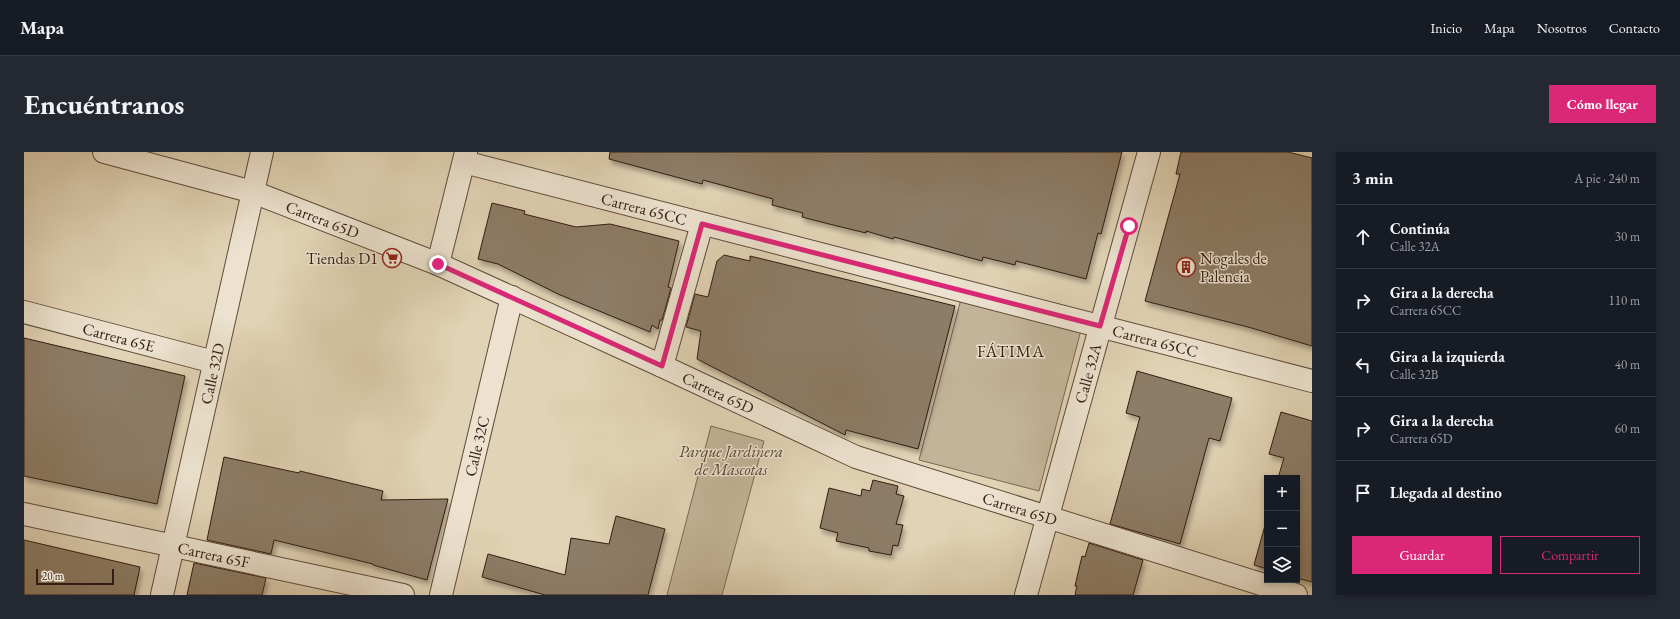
<!DOCTYPE html>
<html lang="es">
<meta charset="utf-8">
<style>
:root{--surface:#171b24;--page:#242831;--text:#f1f3f6;--muted:#9ea1a6;--line:#363941;--accent:#db2777}
body{margin:0;font-family:"EB Garamond",serif;background:var(--page);color:var(--text)}
.controls{position:absolute;right:12px;bottom:12px;display:grid;overflow:hidden;border-radius:0px;box-shadow:0 2px 6px #0003}
.controls button{width:36px;height:36px;display:grid;place-items:center;padding:0;border:0;border-bottom:1px solid var(--line);background:var(--surface);color:var(--text);font:20px sans-serif}
.scale{position:absolute;left:12px;bottom:10px;width:78px;box-sizing:border-box;padding-left:4px;border:2px solid #331c11;border-top:0;font-size:11px;line-height:14px;white-space:nowrap;color:#331c11;-webkit-text-stroke:3px #ece2cf;paint-order:stroke}
.stop{position:absolute;width:12px;height:12px;margin:-9px;border:3px solid #db2777;border-radius:50%;background:#fff}
.stop.end{background:#db2777;border-color:#fff;box-shadow:0 1px 4px #0008}
.list{margin:0;padding:0;list-style:none}
h2{display:flex;justify-content:space-between;align-items:center;height:52px;margin:0;padding:0 16px;font-size:17px}
h2 small{font-size:13px;font-weight:400;color:var(--muted)}
.list li{display:grid;grid-template-columns:26px 1fr auto;gap:12px;align-items:center;box-sizing:border-box;height:64px;padding:0 16px;border-top:1px solid var(--line)}
.list b{display:block;font-size:15px;white-space:nowrap}
.list p{margin:0;font-size:13px;white-space:nowrap;color:var(--muted)}
.list em{font-size:13px;font-style:normal;color:var(--muted)}
.actions{display:flex;gap:8px;padding:12px 16px}
.actions a{flex:1;padding:9px 0;border:1px solid var(--accent);border-radius:0px;text-align:center;font-size:14px;color:var(--accent)}
.actions .main{background:var(--accent);color:#fff}
.icon{flex:none;width:22px;height:22px;fill:none;stroke:currentColor;stroke-width:2;stroke-linecap:round;stroke-linejoin:round}
.map{position:relative;flex:none;width:1288px;height:443px;overflow:hidden;border-radius:0px}
header{display:flex;align-items:center;gap:24px;box-sizing:border-box;height:56px;padding:0 20px;background:var(--surface);border-bottom:1px solid var(--line)}
header strong{font-size:19px}
nav{display:flex;gap:22px;margin-inline-start:auto;font-size:14px}
.intro{display:flex;align-items:center;justify-content:space-between;box-sizing:border-box;height:96px;padding:0 24px}
h1{margin:0;font-size:28px}
.button{padding:10px 18px;border-radius:0px;background:var(--accent);color:#fff;font-size:14px;font-weight:700}
main{display:flex;gap:24px;padding:0 24px}
aside{flex:1;background:var(--surface);border-radius:0px;box-shadow:0 2px 6px #0003}
.map>svg:first-child{display:block}
.green{fill:#c3b499;stroke:#7b6855}
.building{fill:#8d7b66;stroke:#331c11;filter:url(#shadow)}
.lines{fill:none;stroke-linecap:round;stroke-linejoin:round}
.minor-casing{stroke:#5e4a3a;stroke-width:24}
.minor{stroke:#ece2cf;stroke-width:22}
.route{stroke:#db2777;stroke-width:5}
.labels{text-anchor:middle;stroke-width:3;stroke-linejoin:round;paint-order:stroke}
.street-label{font-size:16px;fill:#331c11;stroke:#ece2cf}
.poi-label{font-size:16px;fill:#331c11;stroke:#ece2cf;text-anchor:end}
.park-label{font-size:16px;font-style:italic;fill:#574233;stroke:#ece2cf}
.neighbourhood-label{font-size:17px;letter-spacing:1px;fill:#331c11;stroke:#ece2cf}
</style>
<header>
<strong>Mapa</strong>
<nav><a>Inicio</a><a>Mapa</a><a>Nosotros</a><a>Contacto</a></nav>
</header>
<div class="intro"><h1>Encuéntranos</h1><a class="button">Cómo llegar</a></div>
<main>
<div class="map">
<svg width="1288" height="443" viewBox="0 0 1288 443">
<defs>
<filter id="shadow"><feDropShadow dx="2.5" dy="4.5" stdDeviation="2" flood-color="#0004"/></filter>
</defs>
<rect width="100%" height="100%" fill="#e1d3b5"/>
<filter id="stains"><feTurbulence type="fractalNoise" baseFrequency=".005" numOctaves="4"/><feColorMatrix values="0 0 0 0 .2 0 0 0 0 .09 0 0 0 0 .02 0 0 0 .5 -.17"/></filter>
<radialGradient id="worn" r=".72"><stop offset=".6" stop-color="#630" stop-opacity="0"/><stop offset="1" stop-color="#630" stop-opacity=".3"/></radialGradient>
<g class="green">
<polygon points="937,147 1057,178 1015,339 895,308"/>
<polygon points="687,274 740,289 698,443 643,443"/>
</g>
<g class="building">
<polygon points="586,0 1098,0 1077,82 1074,81 1062,127 992,109 991,113 959,105 958,109 870,85 869,87 842,79 842,81 805,72 778,65 779,61 748,53 749,47 679,28 678,32 585,7"/>
<polygon points="1157,0 1264,0 1288,6 1288,194 1224,175 1121,149 1156,22 1152,22"/>
<polygon points="468,51 501,59 500,62 552,75 586,72 655,89 644,135 647,136 638,168 636,168 634,177 628,173 626,180 534,142 474,112 454,107"/>
<polygon points="700,103 726,109 726,104 931,154 894,297 822,278 821,283 673,207 677,179 662,175 671,142 684,145 693,109"/>
<polygon points="0,186 161,224 133,352 0,324"/>
<polygon points="1113,219 1208,246 1196,289 1185,286 1156,392 1086,372 1116,265 1102,261"/>
<polygon points="1257,260 1288,269 1288,430 1273,426 1273,326 1254,326 1260,306 1245,302"/>
<polygon points="200,305 275,321 276,319 359,339 357,348 424,347 403,428 349,413 349,412 250,388 247,402 183,388"/>
<polygon points="849,328 874,334 872,342 880,344 872,372 879,373 874,394 869,393 867,403 845,399 845,396 812,389 814,381 796,376 805,336 837,344 838,337 846,339"/>
<polygon points="592,364 641,377 624,443 521,443 458,425 464,402 541,423 547,386 585,392"/>
<polygon points="1243,366 1243,417 1230,413"/>
<polygon points="0,388 116,415 110,443 0,443"/>
<polygon points="1065,391 1119,408 1109,443 1051,443 1053,434 1051,434 1058,404 1061,405"/>
<polygon points="170,411 242,426 238,443 163,443"/>
</g>
<g class="lines">
<g class="minor-casing">
<g id="minor">
<path id="s1" d="M80 0 229 40 414 112 638 214 832 305 1272 443"/>
<path id="s2" d="M440 10 1288 229"/>
<polyline points="414,112 442,0"/>
<path id="s3" d="M0 160 190 210"/>
<polyline points="638,214 678,72"/>
<path id="s4" d="M0 362 379 443"/>
<path id="s5" d="M138 443 238 0"/>
<path id="s6" d="M417 443 488 145"/>
<path id="s7" d="M1002 443 1125 0"/>
</g>
</g>
<use href="#minor" class="minor"/>
</g>
<g class="lines">
<polyline class="route" points="414,112 638,214 678,72 1076,174 1105,74"/>
</g>
<defs>
<g id="supermarket-ring" transform="scale(1)"><circle r="9.5" fill="#ece2cf" stroke="#8f2418" stroke-width="1.5"/><path d="M-6-5.5h2.5l.6 2H6L4.5 2H-2.5L-4.4-4H-6ZM-1.5 3.2a1.3 1.3 0 1 0 .1 0ZM3 3.2a1.3 1.3 0 1 0 .1 0Z" fill="#8f2418"/></g>
<g id="building-ring" transform="scale(1)"><circle r="9.5" fill="#ece2cf" stroke="#8f2418" stroke-width="1.5"/><path d="M-4-6H4V6H1V3H-1V6H-4ZM-2.5-4.3h1.7v1.8h-1.7ZM.8-4.3h1.7v1.8H.8ZM-2.5-1h1.7V.8h-1.7ZM.8-1h1.7V.8H.8Z" fill="#8f2418"/></g>
</defs>
<g fill-rule="evenodd">
<use href="#supermarket-ring" x="368" y="106"/>
<use href="#building-ring" x="1162" y="115"/>
</g>
<g class="labels">
<g class="street-label">
<text dy="6" stroke="none"><textPath href="#s2" startOffset="186">Carrera 65CC</textPath></text>
<text dy="6" stroke="none"><textPath href="#s1" startOffset="229">Carrera 65D</textPath></text>
<text dy="6" stroke="none"><textPath href="#s3" startOffset="98">Carrera 65E</textPath></text>
<text dy="6" stroke="none"><textPath href="#s2" startOffset="714">Carrera 65CC</textPath></text>
<text dy="6" stroke="none"><textPath href="#s5" startOffset="227">Calle 32D</textPath></text>
<text dy="6" stroke="none"><textPath href="#s7" startOffset="230">Calle 32A</textPath></text>
<text dy="6" stroke="none"><textPath href="#s1" startOffset="661">Carrera 65D</textPath></text>
<text dy="6" stroke="none"><textPath href="#s6" startOffset="153">Calle 32C</textPath></text>
<text dy="6" stroke="none"><textPath href="#s1" startOffset="985">Carrera 65D</textPath></text>
<text dy="6" stroke="none"><textPath href="#s4" startOffset="194">Carrera 65F</textPath></text>
</g>
<g class="poi-label">
<text x="354" y="112">Tiendas D1</text>
<text x="1176" y="112" text-anchor="start">Nogales de<tspan x="1176" dy="18">Palencia</tspan></text>
</g>
<g class="park-label">
<text x="707" y="305">Parque Jardinera<tspan x="707" dy="18">de Mascotas</tspan></text>
</g>
<g class="neighbourhood-label">
<text x="987" y="205">FÁTIMA</text>
</g>
</g>
<rect width="100%" height="100%" filter="url(#stains)"/>
<rect width="100%" height="100%" fill="url(#worn)"/>
</svg>
<div class="controls">
<button>+</button>
<button>−</button>
<button><svg class="icon" aria-label="layers" viewBox="0 0 24 24"><path d="M12 4l9 5-9 5-9-5zM3 14l9 5 9-5"/></svg></button>
</div>
<div class="scale">20 m</div>
<div class="stop" style="left:1105px;top:74px"></div>
<div class="stop end" style="left:414px;top:112px"></div>
</div>
<aside>
<h2>3 min<small>A pie · 240 m</small></h2>
<ul class="list">
<li><svg class="icon" aria-label="ahead" viewBox="0 0 24 24"><path d="M12 20V5M6 11l6-6 6 6"/></svg><div><b>Continúa</b><p>Calle 32A</p></div><em>30 m</em></li>
<li><svg class="icon" aria-label="right" viewBox="0 0 24 24"><path d="M7 20v-9h11M14 6l5 5-5 5"/></svg><div><b>Gira a la derecha</b><p>Carrera 65CC</p></div><em>110 m</em></li>
<li><svg class="icon" aria-label="left" viewBox="0 0 24 24"><path d="M17 20v-9H6M10 6l-5 5 5 5"/></svg><div><b>Gira a la izquierda</b><p>Calle 32B</p></div><em>40 m</em></li>
<li><svg class="icon" aria-label="right" viewBox="0 0 24 24"><path d="M7 20v-9h11M14 6l5 5-5 5"/></svg><div><b>Gira a la derecha</b><p>Carrera 65D</p></div><em>60 m</em></li>
<li><svg class="icon" aria-label="arrive" viewBox="0 0 24 24"><path d="M6 21V4h12l-3 4 3 4H6"/></svg><div><b>Llegada al destino</b></div></li>
</ul>
<div class="actions"><a class="main">Guardar</a><a>Compartir</a></div>
</aside>
</main>
